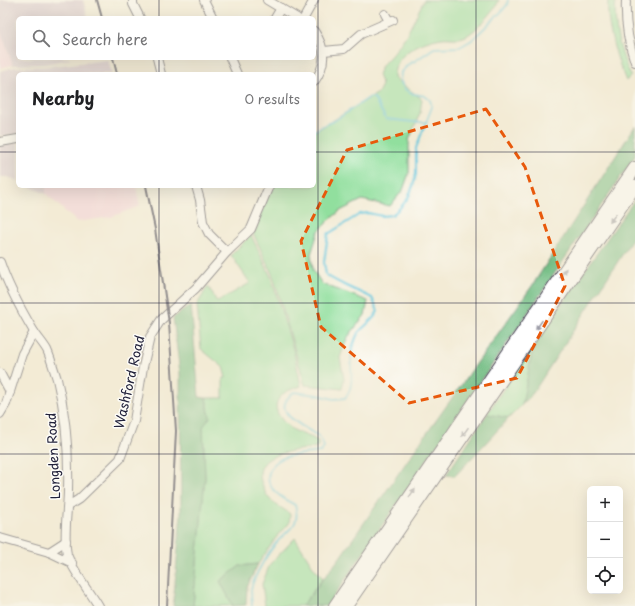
<!DOCTYPE html>
<meta charset="utf-8">
<style>
:root{--surface:#fff;--page:#f6f6f6;--text:#202124;--muted:#757577;--line:#e0e0e0}
body{margin:0;font-family:"Playpen Sans",sans-serif;background:var(--page);color:var(--text)}
.controls{position:absolute;right:12px;bottom:12px;display:grid;overflow:hidden;border-radius:6px;box-shadow:0 4px 16px #0002}
.controls button{width:36px;height:36px;display:grid;place-items:center;padding:0;border:0;border-bottom:1px solid var(--line);background:var(--surface);color:var(--text);font:20px sans-serif}
.list{margin:0;padding:0;list-style:none}
h2{display:flex;justify-content:space-between;align-items:center;height:52px;margin:0;padding:0 16px;font-size:17px}
h2 small{font-size:13px;font-weight:400;color:var(--muted)}
.icon{flex:none;width:22px;height:22px;fill:none;stroke:currentColor;stroke-width:2;stroke-linecap:round;stroke-linejoin:round}
.map{position:relative;flex:none;width:635px;height:606px;overflow:hidden}
.search{position:absolute;background:var(--surface);box-shadow:0 4px 16px #0002;left:16px;top:16px;width:300px;height:44px;display:flex;align-items:center;gap:10px;box-sizing:border-box;padding:0 14px;border-radius:6px;color:var(--muted);font-size:15px}
.panel{position:absolute;background:var(--surface);box-shadow:0 4px 16px #0002;left:16px;top:72px;width:300px;height:116px;border-radius:6px}
.map>svg:first-child{display:block}
.built{fill:#f4cfdd}
.industrial{fill:#d0bdcd}
.green{fill:#91df9e;stroke:#5a806c}
.forest{fill:#74be85;stroke:#4b7060}
.lines{fill:none;stroke-linecap:round;stroke-linejoin:round}
.stream{stroke:#60c6dd;stroke-width:2}
.minor-casing{stroke:#414052;stroke-width:10}
.highway-casing{stroke:#414052;stroke-width:14}
.minor{stroke:#fff;stroke-width:8}
.highway{stroke:#fff;stroke-width:12}
.rail{stroke:#22223b;stroke-width:2}
.oneway{fill:#9c9ca7}
.marked{fill:none;stroke:#e8590c;stroke-width:3;stroke-dasharray:8 5;stroke-linejoin:round}
.grid{fill:none;stroke:#22223b;stroke-width:1;stroke-opacity:0.55}
.labels{text-anchor:middle;stroke-width:3;stroke-linejoin:round;paint-order:stroke}
.street-label{font-size:13px;fill:#22223b;stroke:#fdfcf7}
</style>
<div class="map">
<svg width="635" height="606" viewBox="0 0 635 606">
<rect width="100%" height="100%" fill="#fdfcf7"/>
<filter id="ink" filterUnits="userSpaceOnUse"><feTurbulence type="fractalNoise" baseFrequency=".025" numOctaves="2"/><feDisplacementMap in="SourceGraphic" scale="8" xChannelSelector="R" yChannelSelector="G"/><feConvolveMatrix kernelMatrix="1 2 1 2 8 2 1 2 1" color-interpolation-filters="sRGB"/></filter>
<filter id="wash" filterUnits="userSpaceOnUse"><feTurbulence type="fractalNoise" baseFrequency=".012" numOctaves="4" result="noise"/><feDisplacementMap in="SourceGraphic" scale="16" xChannelSelector="R" yChannelSelector="G"/><feGaussianBlur stdDeviation="0.9" result="paint"/><feColorMatrix in="noise" values="0 0 0 0 0 0 0 0 0 0 0 0 0 0 0 0 0 1.4 0 .05"/><feComposite in="paint" operator="in"/></filter>
<g filter="url(#wash)">
<rect width="100%" height="100%" fill="#f3ebd5"/>
<g class="built">
<polygon points="0,29 13,65 0,68"/>
<polygon points="46,186 136,186 140,206 111,217 77,222 46,194"/>
</g>
<g class="industrial">
<polygon points="0,0 83,0 88,18 18,18 18,58 76,58 43,64 13,65 0,29"/>
<polygon points="108,60 112,74 18,74 18,134 0,136 0,71 15,67 43,67"/>
<polygon points="18,143 18,181 8,177 0,177 0,145"/>
<polygon points="28,186 46,186 46,194"/>
</g>
<g class="green">
<path d="M424 0H499C496 10 476 31 466 36 458 40 450 37 442 38 422 41 393 53 394 78L422 99 420 113 409 140V173L403 190 390 206 362 200 340 211 328 221 318 232 311 254 313 270 322 284 368 301 365 315 347 338 340 358 344 379 342 389 305 385 273 276 253 233 256 229 260 215 273 186H314V132L378 93 382 85 378 75C382 62 386 62 394 52 407 37 415 18 424 0Z"/>
<path d="M608 0H616C613 26 620 52 631 76L626 81C616 57 606 26 608 0Z"/>
<path d="M251 235 271 277 294 352 301 386C296 388 288 390 284 393 268 406 280 420 292 429 300 434 310 436 318 441V446L313 448C292 451 248 454 263 486 264 490 266 494 268 497 274 505 283 508 290 514L289 524 280 532 258 564 240 566 220 581 233 606H193L205 478 203 426 210 417 206 398H223V378H226L223 367 201 349 197 305 208 286 217 302 250 283 231 255Z"/>
<polygon points="534,343 522,405 509,418 487,414"/>
<polygon points="295,538 314,568 323,578 302,606 265,606 262,584 270,564"/>
</g>
<g class="forest">
<polygon points="635,126 635,156 327,606 302,606 338,560 412,454 532,286"/>
<polygon points="635,199 635,235 533,393 522,405 534,343"/>
<polygon points="191,305 199,397 206,398 210,417 203,427 205,478 193,606 173,606 181,513 180,373 173,318"/>
<polygon points="487,414 509,418 455,476 446,475"/>
<polygon points="258,564 247,587 246,605 233,606 220,581 240,566"/>
</g>
<g class="lines">
<g class="stream">
<polyline points="314,131 326,124 334,121 370,97 374,98 386,119 413,122 427,122"/>
<path d="M252 606C252 601 251 595 251 590 253 577 269 551 278 541 289 528 301 526 295 505 287 501 277 495 272 488 264 478 270 464 281 459 294 453 307 454 321 452L324 447C323 443 322 439 318 436 305 426 267 413 294 392L318 395 334 399 345 398C357 384 348 365 352 349 354 344 356 336 359 332 366 324 374 320 378 311L372 298C357 290 341 285 326 275L324 262 328 234 360 214 368 213 382 216 392 215 400 208 408 198 413 186 416 174V148L432 107 430 100 425 96 410 93 404 88 400 80 401 72 409 64 415 61 434 48 460 47 472 40 502 11 507 5 508 0"/>
</g>
</g>
</g>
<g filter="url(#ink)">
<g class="lines">
<g class="minor-casing">
<g id="minor">
<polyline points="133,0 133,4 140,18"/>
<polyline points="204,0 213,18"/>
<polyline points="267,0 297,18"/>
<path d="M626 0C625 21 628 42 635 62"/>
<polyline points="385,14 389,21"/>
<polyline points="275,18 281,8"/>
<polyline points="304,18 314,0"/>
<path d="M314 31C326 48 327 64 314 82"/>
<polyline points="324,51 344,49 361,34 393,20"/>
<polyline points="157,58 161,74"/>
<polyline points="230,58 237,74"/>
<polyline points="0,142 18,139"/>
<polyline points="196,186 200,200 203,222 209,234 227,252"/>
<path d="M0 262C8 286 20 308 33 330 37 337 43 343 47 350 51 359 54 370 57 379 66 415 69 453 68 490 68 508 63 537 67 554 71 568 90 592 98 606"/>
<polyline points="0,373 10,392"/>
<polyline points="0,414 6,404 22,354 34,332"/>
<polyline points="68,506 79,499 120,459 134,421 143,367 150,337 161,320 196,288 227,252 251,229 269,186"/>
<polyline points="0,538 49,552 72,563"/>
<polyline points="49,552 66,541"/>
</g>
</g>
<g class="highway-casing">
<g id="highway">
<polyline points="335,606 635,168"/>
<polyline points="346,606 635,186"/>
</g>
</g>
<use href="#minor" class="minor"/>
<use href="#highway" class="highway"/>
<g class="rail">
<polyline points="97,0 102,18"/>
<polyline points="113,58 117,74"/>
<polyline points="146,186 155,229 169,323 176,431 167,606"/>
</g>
</g>
<defs><path id="oneway-solid" d="M-6-.8H1V-3.2L6.5 0L1 3.2V.8H-6Z"/></defs>
<g class="oneway">
<use href="#oneway-solid" transform="translate(613 218) rotate(125)"/>
<use href="#oneway-solid" transform="translate(563 273) rotate(-56)"/>
<use href="#oneway-solid" transform="translate(539 325) rotate(125)"/>
<use href="#oneway-solid" transform="translate(465 432) rotate(125)"/>
<use href="#oneway-solid" transform="translate(412 493) rotate(-56)"/>
</g>
</g>
<path d="M0 0H635V606H0ZM486 109 525 167 565 286 517 378 409 403 321 327 301 241 347 150Z" fill="#f3ebd5" fill-opacity=".55" fill-rule="evenodd"/>
<path class="marked" d="M486 109 525 167 565 286 517 378 409 403 321 327 301 241 347 150Z"/>
<path class="grid" d="M159 0V18M318 0V606M476 0V606M159 58V74M0 152H18M314 152H635M159 186V606M0 303H635M0 454H635"/>
<g class="labels">
<g class="street-label">
<text transform="translate(129 382) rotate(-77)" y="5">Washford Road</text>
<text transform="translate(53 456) rotate(-93)" y="5">Longden Road</text>
</g>
</g>
</svg>
<div class="controls">
<button>+</button>
<button>−</button>
<button><svg class="icon" aria-label="locate" viewBox="0 0 24 24"><circle cx="12" cy="12" r="6"/><path d="M12 2v4M12 18v4M2 12h4M18 12h4"/></svg></button>
</div>
<div class="search"><svg class="icon" aria-label="search" viewBox="0 0 24 24"><circle cx="10" cy="10" r="6"/><path d="M15 15l6 6"/></svg>Search here</div>
<section class="panel">
<h2>Nearby<small>0 results</small></h2>
<ul class="list">
</ul>
</section>
</div>
